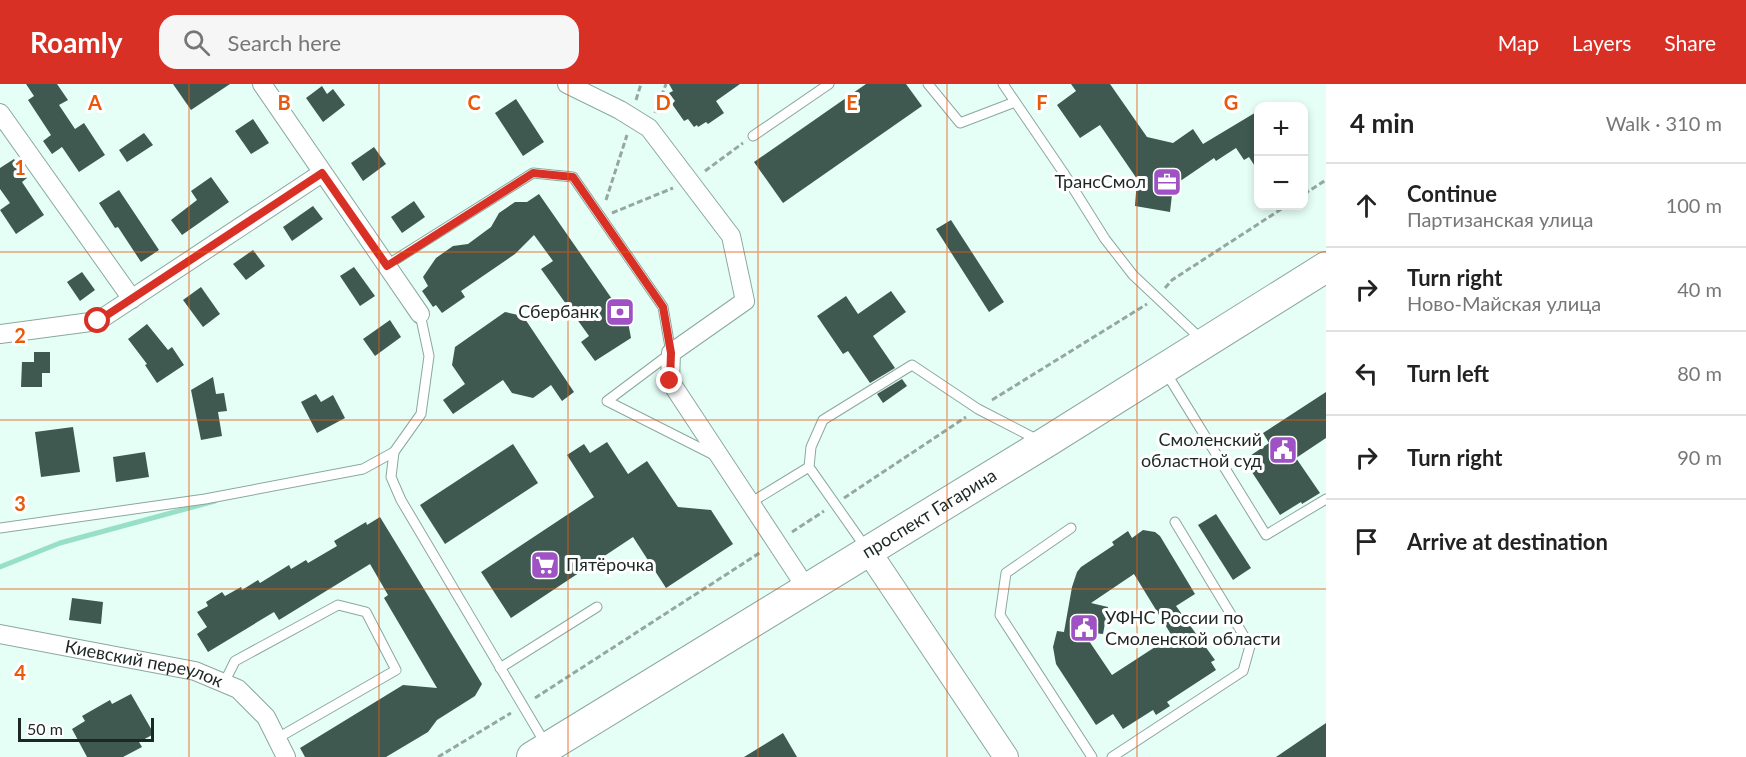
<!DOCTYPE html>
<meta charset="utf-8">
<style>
:root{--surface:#fff;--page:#f6f6f6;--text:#222;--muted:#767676;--line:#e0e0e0;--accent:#d93025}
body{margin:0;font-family:Lato,sans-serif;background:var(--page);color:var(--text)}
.controls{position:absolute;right:18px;top:18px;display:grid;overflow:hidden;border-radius:12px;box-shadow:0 3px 9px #0003}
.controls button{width:54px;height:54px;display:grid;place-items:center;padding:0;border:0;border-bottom:2px solid var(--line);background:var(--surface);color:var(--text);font:30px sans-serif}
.scale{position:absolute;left:18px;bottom:15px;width:136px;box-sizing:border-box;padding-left:6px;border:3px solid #1d2824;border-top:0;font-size:16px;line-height:21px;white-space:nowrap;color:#1d2824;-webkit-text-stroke:4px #fff;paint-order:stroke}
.stop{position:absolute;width:18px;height:18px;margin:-14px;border:4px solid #d93025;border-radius:50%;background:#fff}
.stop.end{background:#d93025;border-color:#fff;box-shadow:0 2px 6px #0008}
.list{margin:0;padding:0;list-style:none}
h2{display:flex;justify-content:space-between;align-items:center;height:78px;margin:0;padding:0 24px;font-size:26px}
h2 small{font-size:20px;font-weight:400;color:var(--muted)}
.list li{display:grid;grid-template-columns:39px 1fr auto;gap:18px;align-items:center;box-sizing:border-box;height:84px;padding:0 24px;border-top:2px solid var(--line)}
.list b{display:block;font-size:22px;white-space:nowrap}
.list p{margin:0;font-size:20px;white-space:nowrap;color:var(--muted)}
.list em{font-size:20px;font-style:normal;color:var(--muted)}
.icon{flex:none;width:33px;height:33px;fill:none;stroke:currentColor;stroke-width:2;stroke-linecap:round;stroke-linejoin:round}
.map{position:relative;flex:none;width:1326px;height:673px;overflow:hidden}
header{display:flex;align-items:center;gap:36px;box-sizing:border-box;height:84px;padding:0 30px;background:var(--accent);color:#fff}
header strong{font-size:28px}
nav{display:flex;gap:33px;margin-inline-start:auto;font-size:21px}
.search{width:420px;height:54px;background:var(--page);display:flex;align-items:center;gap:15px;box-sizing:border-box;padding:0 21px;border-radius:18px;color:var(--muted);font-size:22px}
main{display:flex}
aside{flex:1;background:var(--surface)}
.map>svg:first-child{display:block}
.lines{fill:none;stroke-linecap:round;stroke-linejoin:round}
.stream{stroke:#98dfc7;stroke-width:5}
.building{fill:#3f5950;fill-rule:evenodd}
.service-casing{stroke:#8ba89e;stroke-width:11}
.minor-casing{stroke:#8ba89e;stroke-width:20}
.tertiary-casing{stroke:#8ba89e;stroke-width:26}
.primary-casing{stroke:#8ba89e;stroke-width:32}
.path{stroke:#94a8a1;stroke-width:3;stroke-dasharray:6 3;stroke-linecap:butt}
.service{stroke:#fff;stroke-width:9}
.minor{stroke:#fff;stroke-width:18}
.tertiary{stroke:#fff;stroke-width:24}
.primary{stroke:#fff;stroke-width:30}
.route{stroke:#d93025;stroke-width:8}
.grid{fill:none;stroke:#e8590c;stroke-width:1.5;stroke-opacity:0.55}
.labels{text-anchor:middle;stroke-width:6;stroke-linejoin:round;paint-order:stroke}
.poi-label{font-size:18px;fill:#1d2824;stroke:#fff;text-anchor:end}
.street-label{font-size:18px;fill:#1d2824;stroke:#fff}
.grid-label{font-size:20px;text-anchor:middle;font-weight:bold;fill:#e8590c;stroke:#fff;stroke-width:6;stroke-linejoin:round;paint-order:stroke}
</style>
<header>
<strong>Roamly</strong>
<div class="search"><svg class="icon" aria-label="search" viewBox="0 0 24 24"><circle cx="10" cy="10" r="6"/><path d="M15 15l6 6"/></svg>Search here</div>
<nav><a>Map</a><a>Layers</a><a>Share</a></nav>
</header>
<main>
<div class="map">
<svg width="1326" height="673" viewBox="0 0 1326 673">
<rect width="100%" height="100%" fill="#e6fff6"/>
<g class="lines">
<polyline class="stream" points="0,483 60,459 215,417"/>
</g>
<g class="building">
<polygon points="26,0 57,0 68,16 59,21 75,45 84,39 105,71 79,88 62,63 52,70 43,57 51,51 28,16 34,12"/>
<polygon points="173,0 230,0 191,26"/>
<polygon points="669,0 740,0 716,17 724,29 708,40 706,38 698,43 697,41 694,43 688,35 684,37 672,20 675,17 669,9 673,7"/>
<polygon points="866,0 906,0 922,22 783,119 754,78"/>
<polygon points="1071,0 1110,0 1147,53 1173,59 1193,45 1203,60 1258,27 1258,87 1249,73 1244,76 1236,64 1216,77 1214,74 1173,102 1170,128 1135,122 1137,95 1100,41 1080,54 1057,21 1076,7"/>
<polygon points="322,2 327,10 333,5 345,21 323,38 306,14"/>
<polygon points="516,15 544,58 523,72 495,29"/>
<polygon points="253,35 269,59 251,70 235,47"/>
<polygon points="144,49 153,61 127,78 119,66"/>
<polygon points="374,63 386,80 363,97 351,79"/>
<polygon points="14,75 27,94 22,98 44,131 16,150 0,126 10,119 0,105 0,84"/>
<polygon points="211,93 229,118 182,151 171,136 197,116 191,107"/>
<polygon points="119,106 159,166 141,178 118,143 115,144 99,119"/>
<polygon points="539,110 628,238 631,254 595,277 581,258 589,252 541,185 553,177 534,151 515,170 461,207 465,213 442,229 436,221 433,223 422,207 428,202 423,193 436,174 453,162 468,160 491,143 499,129 515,118 527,118"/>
<polygon points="414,117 425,133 402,149 391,133"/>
<polygon points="313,122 323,135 292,157 283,143"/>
<polygon points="951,136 1004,218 989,228 936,145"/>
<polygon points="253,166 265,182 246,196 233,180"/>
<polygon points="354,183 375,212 360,222 340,192"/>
<polygon points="82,188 95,206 80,217 67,198"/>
<polygon points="201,203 220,230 203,243 183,216"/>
<polygon points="891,207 906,228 873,252 895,284 870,299 848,267 843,270 817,232 846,212 858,230"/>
<polygon points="505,228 523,232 574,308 562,317 551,301 533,314 512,309 503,296 453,330 443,316 465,300 452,281 455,263"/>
<polygon points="390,236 401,253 375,272 363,255"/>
<polygon points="147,240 168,266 172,263 184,281 157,299 145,281 147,280 128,255"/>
<polygon points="34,268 50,268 50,289 42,289 42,303 21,303 22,278 34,278"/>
<polygon points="213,293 216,310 224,309 227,327 218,328 222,352 201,356 191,306"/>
<polygon points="902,295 907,302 883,319 877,310"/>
<polygon points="1326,308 1326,354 1296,374 1320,409 1302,420 1301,418 1280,431 1244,376 1269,359 1263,349"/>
<polygon points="316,310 321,318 333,311 345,334 317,349 301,318"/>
<polygon points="73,343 80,388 41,393 35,348"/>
<polygon points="607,358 628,390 647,377 678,423 711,426 733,460 666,504 633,453 511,534 481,488 594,413 567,371 584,360 590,369"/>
<polygon points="513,360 538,399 445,460 420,421"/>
<polygon points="145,368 149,393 116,398 113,373"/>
<polygon points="1216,430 1251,484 1233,496 1198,441"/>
<polygon points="380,433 482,600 475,612 437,636 428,648 386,673 305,673 300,664 403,601 437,604 384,514 388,511 370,480 279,536 274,528 208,568 197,550 207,543 197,528 208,522 206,518 222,508 225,512 241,503 242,506 258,496 260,499 289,481 291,485 306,476 308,479 337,462 334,457 366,438 367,441"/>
<path d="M1143 446 1155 448 1160 452 1195 510 1176 522 1215 576 1211 578 1216 586 1167 618 1170 622 1156 631 1153 626 1123 645 1113 630 1096 641 1056 580 1053 563 1057 547 1064 548 1072 503 1077 488 1081 483 1114 461 1112 458 1128 447 1132 454ZM1134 490 1172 552 1112 591 1083 548 1103 550 1108 523 1091 519Z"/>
<polygon points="72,514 103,518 101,540 69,536"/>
<polygon points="131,610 154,650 139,658 142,663 123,673 87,673 72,645 85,637 82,632 110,616 112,620"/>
<polygon points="1326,639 1326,673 1276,673"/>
<polygon points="783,649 797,673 744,673"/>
</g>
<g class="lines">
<g class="service-casing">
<g id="service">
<polyline points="928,0 960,39 1015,18"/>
<polyline points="1003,0 1063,88 1105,155 1133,191 1201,255"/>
<polyline points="753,52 829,0"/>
<polyline points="387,181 533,89 573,93 663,223 671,269 607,317 714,371"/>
<polyline points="1165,287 1266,451 1326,415"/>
<polyline points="394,368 391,393 401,416 545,659"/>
<polyline points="750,419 809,383"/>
<polyline points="0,444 205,415 363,385 394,368 421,330 429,272 420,230"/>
<polyline points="1071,444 1006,489 1000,531 1092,673"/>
<polyline points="866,464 809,383 811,363 823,336 912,281 978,325 1038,356"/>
<polyline points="500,584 597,523"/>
<polyline points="224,599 235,577 338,521 366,528 396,586 276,655"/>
<polyline points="1112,673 1243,587 1250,562 1175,438"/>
</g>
</g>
<g class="minor-casing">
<g id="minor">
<polyline points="262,0 420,230"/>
<polyline points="567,0 620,26 649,44 731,152 745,217 671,269 670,297 807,505"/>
<polyline points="0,29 132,215"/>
<polyline points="0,250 98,237 322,89"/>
<path id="s1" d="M0 550 195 587 238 605 266 633 286 673"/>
</g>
</g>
<g class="tertiary-casing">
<polyline id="tertiary" points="869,468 1006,673"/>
</g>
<g class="primary-casing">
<g id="primary">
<path id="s2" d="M532 673 1045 359 1326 183"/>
</g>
</g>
<g class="path">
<polyline points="636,16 641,0"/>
<polyline points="655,29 666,0"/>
<polyline points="705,87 743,59"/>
<polyline points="1304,110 1326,96"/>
<polyline points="606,116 627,51"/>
<polyline points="612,129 673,104"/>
<polyline points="1165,204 1172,196 1286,122"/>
<polyline points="992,316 1147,220"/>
<polyline points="844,414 966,333"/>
<polyline points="792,448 824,427"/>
<polyline points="535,614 761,468"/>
<polyline points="438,673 511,629"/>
</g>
<use href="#service" class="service"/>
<use href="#minor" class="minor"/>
<use href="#tertiary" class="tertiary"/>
<use href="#primary" class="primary"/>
</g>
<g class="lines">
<polyline class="route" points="98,237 322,89 387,182 533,89 573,93 663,223 671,269 670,297"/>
</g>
<path class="grid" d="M189 0V673M379 0V673M568 0V673M758 0V673M947 0V673M1137 0V673M0 168H1326M0 336H1326M0 505H1326"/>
<defs>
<g id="office-square" transform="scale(1.5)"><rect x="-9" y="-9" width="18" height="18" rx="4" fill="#9f52c3" stroke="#fff"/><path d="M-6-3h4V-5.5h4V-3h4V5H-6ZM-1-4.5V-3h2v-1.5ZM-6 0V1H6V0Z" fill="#fff"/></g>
<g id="bank-square" transform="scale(1.5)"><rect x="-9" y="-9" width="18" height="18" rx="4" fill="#9f52c3" stroke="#fff"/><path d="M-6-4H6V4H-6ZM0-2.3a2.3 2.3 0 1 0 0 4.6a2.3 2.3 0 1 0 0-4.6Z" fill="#fff"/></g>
<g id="civic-square" transform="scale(1.5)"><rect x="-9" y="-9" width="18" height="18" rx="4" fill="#9f52c3" stroke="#fff"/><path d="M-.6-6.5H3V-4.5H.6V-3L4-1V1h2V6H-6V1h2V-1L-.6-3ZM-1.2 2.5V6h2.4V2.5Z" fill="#fff"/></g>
<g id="supermarket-square" transform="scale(1.5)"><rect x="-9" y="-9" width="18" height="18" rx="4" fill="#9f52c3" stroke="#fff"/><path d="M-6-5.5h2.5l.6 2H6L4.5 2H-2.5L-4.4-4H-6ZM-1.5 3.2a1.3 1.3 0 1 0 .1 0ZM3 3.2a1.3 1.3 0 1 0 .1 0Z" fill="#fff"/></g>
</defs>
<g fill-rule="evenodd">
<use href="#office-square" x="1167" y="98"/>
<use href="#bank-square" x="620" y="228"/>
<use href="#civic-square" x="1283" y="366"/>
<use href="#supermarket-square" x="545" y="481"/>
<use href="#civic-square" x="1084" y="544"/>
</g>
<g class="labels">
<g class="poi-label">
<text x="1146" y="104">ТрансСмол</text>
<text x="599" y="234">Сбербанк</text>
<text x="1262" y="362">Смоленский<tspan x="1262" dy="21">областной суд</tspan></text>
<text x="566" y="487" text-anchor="start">Пятёрочка</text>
<text x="1105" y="540" text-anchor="start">УФНС России по<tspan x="1105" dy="21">Смоленской области</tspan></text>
</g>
<g class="street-label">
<text dy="6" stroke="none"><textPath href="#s2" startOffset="466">проспект Гагарина</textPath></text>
<text dy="6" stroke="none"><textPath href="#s1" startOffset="147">Киевский переулок</textPath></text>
</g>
</g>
<g class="grid-label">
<text x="95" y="26">A</text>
<text x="284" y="26">B</text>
<text x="474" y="26">C</text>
<text x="663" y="26">D</text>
<text x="852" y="26">E</text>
<text x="1042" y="26">F</text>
<text x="1231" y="26">G</text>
<text x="20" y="91">1</text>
<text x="20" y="259">2</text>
<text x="20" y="427">3</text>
<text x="20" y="596">4</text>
</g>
</svg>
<div class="controls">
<button>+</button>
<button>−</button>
</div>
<div class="scale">50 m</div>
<div class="stop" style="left:98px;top:237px"></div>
<div class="stop end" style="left:670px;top:297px"></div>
</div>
<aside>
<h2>4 min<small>Walk · 310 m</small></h2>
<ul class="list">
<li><svg class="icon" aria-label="ahead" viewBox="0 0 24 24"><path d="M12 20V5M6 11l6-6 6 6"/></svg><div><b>Continue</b><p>Партизанская улица</p></div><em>100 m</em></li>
<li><svg class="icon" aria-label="right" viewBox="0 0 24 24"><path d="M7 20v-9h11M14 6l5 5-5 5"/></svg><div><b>Turn right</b><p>Ново-Майская улица</p></div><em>40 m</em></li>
<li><svg class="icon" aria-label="left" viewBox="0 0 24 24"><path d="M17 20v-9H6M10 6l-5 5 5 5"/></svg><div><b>Turn left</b></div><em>80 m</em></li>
<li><svg class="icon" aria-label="right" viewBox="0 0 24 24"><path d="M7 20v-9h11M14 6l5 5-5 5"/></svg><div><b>Turn right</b></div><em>90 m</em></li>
<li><svg class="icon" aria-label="arrive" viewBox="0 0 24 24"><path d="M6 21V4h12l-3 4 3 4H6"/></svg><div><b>Arrive at destination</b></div></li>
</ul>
</aside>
</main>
